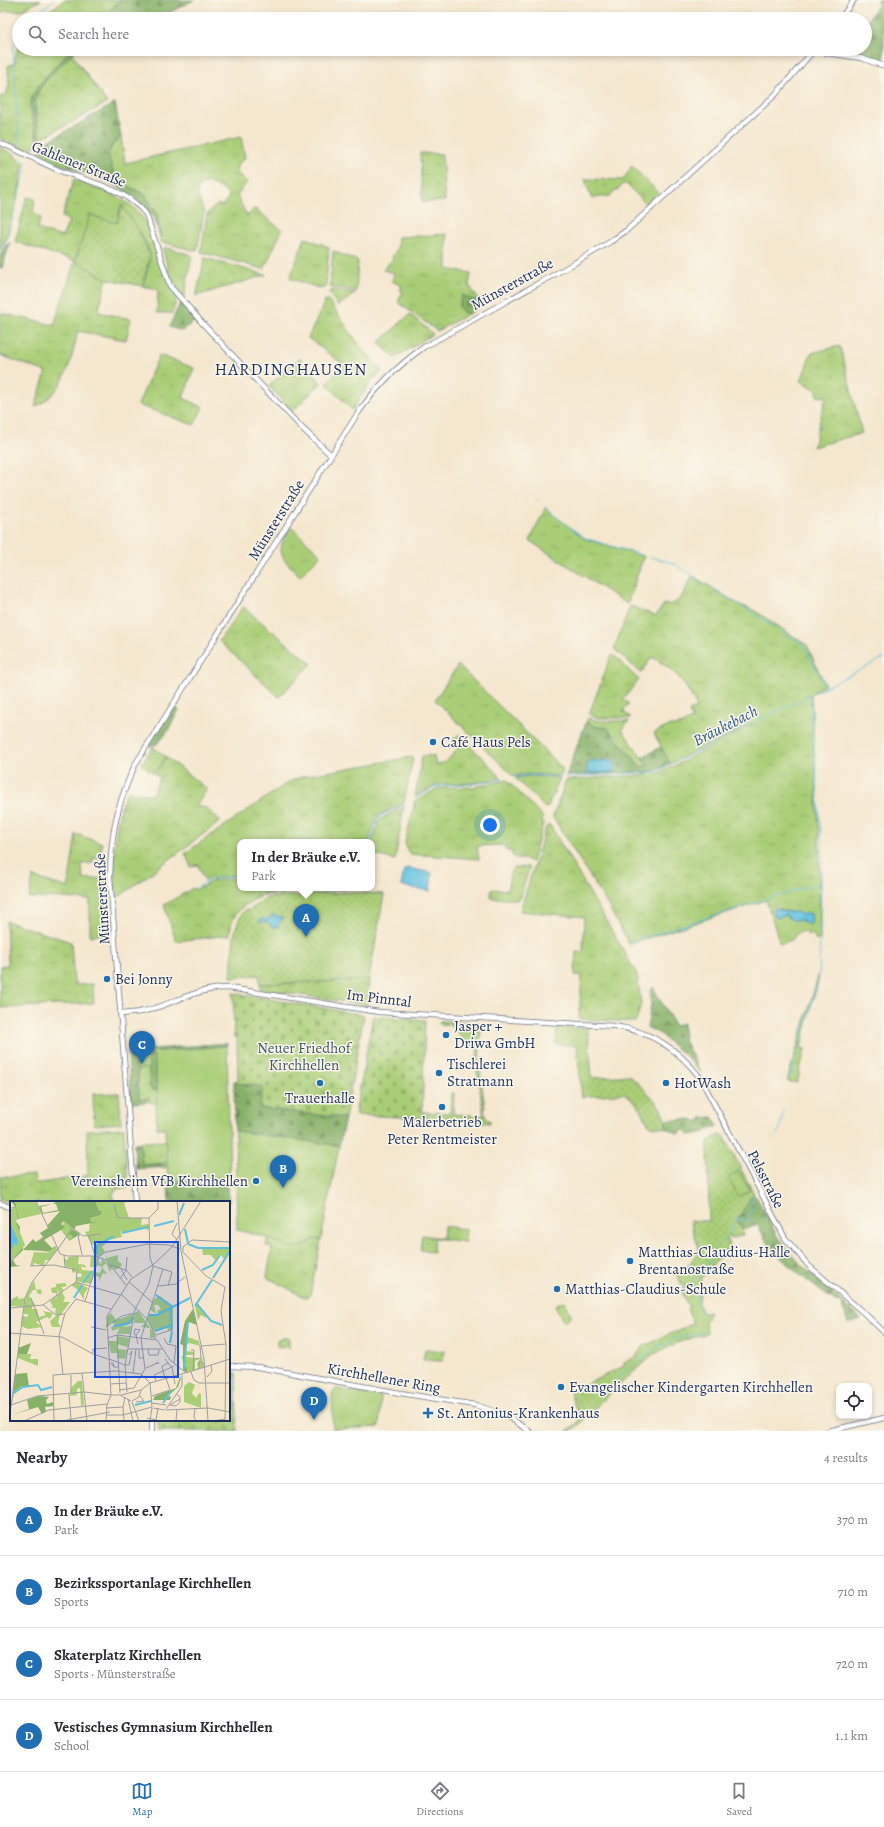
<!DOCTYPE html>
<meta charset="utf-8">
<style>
:root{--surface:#fff;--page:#f2f2f3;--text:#2b2b33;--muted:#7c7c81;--line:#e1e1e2;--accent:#1f6fb2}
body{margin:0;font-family:Alegreya,serif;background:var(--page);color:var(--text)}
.controls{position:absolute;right:12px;bottom:12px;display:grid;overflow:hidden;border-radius:8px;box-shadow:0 2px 6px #0003}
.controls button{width:36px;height:36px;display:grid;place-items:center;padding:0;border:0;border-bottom:1px solid var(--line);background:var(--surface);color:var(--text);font:20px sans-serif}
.you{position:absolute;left:490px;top:825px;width:14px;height:14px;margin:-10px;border:3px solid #fff;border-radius:50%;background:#1a73e8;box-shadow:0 0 0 6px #1a73e833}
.badge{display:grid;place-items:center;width:26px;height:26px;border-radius:50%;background:var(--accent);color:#fff;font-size:13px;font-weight:700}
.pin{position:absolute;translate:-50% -33px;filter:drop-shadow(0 1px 2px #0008)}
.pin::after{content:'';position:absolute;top:21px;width:14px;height:12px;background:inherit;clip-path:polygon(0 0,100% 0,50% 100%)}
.popup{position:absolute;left:237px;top:839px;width:138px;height:52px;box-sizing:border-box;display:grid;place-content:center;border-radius:8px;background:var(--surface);filter:drop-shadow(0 1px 3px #0005);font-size:13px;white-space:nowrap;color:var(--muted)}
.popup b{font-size:15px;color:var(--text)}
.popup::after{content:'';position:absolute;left:50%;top:100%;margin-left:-8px;border:8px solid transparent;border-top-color:var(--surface)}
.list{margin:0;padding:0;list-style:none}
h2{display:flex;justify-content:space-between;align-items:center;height:52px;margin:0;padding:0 16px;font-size:17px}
h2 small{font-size:13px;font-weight:400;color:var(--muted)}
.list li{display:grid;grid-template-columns:26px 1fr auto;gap:12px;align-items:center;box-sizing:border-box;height:72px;padding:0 16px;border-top:1px solid var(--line)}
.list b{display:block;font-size:15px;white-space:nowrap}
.list p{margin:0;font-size:13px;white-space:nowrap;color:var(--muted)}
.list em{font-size:13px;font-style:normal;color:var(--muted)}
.icon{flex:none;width:22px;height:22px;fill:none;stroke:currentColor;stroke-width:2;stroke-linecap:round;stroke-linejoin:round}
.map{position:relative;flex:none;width:884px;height:1431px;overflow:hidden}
.search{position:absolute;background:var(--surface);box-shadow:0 2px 6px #0003;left:12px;right:12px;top:12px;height:44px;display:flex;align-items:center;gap:10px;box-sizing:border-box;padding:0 14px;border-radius:22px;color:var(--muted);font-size:15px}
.sheet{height:340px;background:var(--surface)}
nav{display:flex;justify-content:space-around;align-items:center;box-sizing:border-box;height:56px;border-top:1px solid var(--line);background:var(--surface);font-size:11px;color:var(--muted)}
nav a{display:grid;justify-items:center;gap:2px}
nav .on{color:var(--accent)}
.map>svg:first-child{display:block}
.grass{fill:url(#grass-tufts);stroke:#627e6a;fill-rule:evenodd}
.forest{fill:url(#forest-firs);stroke:#517063}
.cemetery{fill:url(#cemetery-stones);stroke:#627e6a}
.park{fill:url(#park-dots);stroke:#627e6a}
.pitch{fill:#aace77;stroke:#627e6a}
.water{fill:#60c0de;stroke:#3e789e}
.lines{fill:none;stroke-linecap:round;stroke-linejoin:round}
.stream{stroke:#60c0de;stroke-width:1}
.secondary-casing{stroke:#676f85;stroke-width:6}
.secondary{stroke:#fff;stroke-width:4.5}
.poi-dot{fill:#1f6fb2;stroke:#fbf7ec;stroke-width:1.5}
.labels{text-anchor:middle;stroke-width:3;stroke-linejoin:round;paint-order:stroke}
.street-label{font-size:15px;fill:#1b2f5e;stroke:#fbf7ec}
.poi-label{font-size:15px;fill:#1b2f5e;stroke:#fbf7ec;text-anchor:start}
.park-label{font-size:15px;fill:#3f5764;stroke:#fbf7ec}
.water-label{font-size:16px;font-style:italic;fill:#305a84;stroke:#fbf7ec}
.quarter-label{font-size:17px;letter-spacing:1px;fill:#1b2f5e;stroke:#fbf7ec}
.inset-river{fill:none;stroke:#60c0de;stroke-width:2}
.inset-road{fill:none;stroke:#9d9da1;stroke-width:1}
.view{fill:#1d4ed8;fill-opacity:0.15;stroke:#1d4ed8;stroke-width:2}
.inset-edge{fill:none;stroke:#1b2f5e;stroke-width:2}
</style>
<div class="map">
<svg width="884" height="1431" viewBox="0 0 884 1431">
<defs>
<pattern id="grass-tufts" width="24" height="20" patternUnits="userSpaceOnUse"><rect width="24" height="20" fill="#aace77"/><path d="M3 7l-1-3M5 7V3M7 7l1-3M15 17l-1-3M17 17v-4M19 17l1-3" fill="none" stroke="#92b169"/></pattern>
<pattern id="forest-firs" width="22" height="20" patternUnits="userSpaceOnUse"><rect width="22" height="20" fill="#87b168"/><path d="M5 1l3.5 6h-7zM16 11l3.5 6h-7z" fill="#6e9059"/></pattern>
<pattern id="cemetery-stones" width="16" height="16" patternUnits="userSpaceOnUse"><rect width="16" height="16" fill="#aace77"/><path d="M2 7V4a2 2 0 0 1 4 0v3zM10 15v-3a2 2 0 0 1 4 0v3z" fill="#92b169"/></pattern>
<pattern id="park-dots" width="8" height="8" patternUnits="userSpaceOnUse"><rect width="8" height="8" fill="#aace77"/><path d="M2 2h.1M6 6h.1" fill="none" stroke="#92b169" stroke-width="1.8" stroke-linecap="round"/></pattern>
</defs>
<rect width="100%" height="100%" fill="#fbf7ec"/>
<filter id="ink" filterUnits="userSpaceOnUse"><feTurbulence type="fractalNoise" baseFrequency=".025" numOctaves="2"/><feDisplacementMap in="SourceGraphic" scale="8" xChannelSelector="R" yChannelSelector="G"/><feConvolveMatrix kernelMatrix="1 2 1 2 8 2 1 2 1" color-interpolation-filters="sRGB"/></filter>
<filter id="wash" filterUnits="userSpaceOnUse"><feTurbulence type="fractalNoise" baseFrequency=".012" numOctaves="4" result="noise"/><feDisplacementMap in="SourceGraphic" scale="16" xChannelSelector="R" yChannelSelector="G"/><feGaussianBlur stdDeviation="0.9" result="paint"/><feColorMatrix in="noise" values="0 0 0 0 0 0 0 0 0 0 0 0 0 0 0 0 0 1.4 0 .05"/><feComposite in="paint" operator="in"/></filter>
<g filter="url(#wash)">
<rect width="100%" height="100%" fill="#f4e7ce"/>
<g class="grass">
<polygon points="0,0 41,0 20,11 5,11 0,14"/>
<polygon points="64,0 121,0 100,19 38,19"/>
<polygon points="19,45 19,49 72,49 32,97 32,110 37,141 31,152 0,138 0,97 6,95 9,85 8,66 15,63 15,57"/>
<path d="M72 54 107 103 40 139C38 126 34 111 36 98 38 84 62 65 72 54Z"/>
<path d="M121 137 125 163 241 137 245 158 237 165C236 174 240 177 247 182L237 196 247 216 254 209H255L282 230 264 269 201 252 207 214 218 204 222 206 229 197C225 188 215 186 207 182L199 187 197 194 204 212 197 251 161 242 157 214 145 195 115 179 108 154 113 144Z"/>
<path d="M0 148 14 154 17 159 24 164C19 189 13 228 0 250Z"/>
<polygon points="420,153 442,154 445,201 422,202"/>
<polygon points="632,166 658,192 646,204 625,183 610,196 591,198 585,179 623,180"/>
<path d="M74 179C90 187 109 192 125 201 157 219 158 270 177 299L172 313H157L158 290 143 286C145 278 150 263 150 255 149 244 129 214 121 206L117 223 75 261 107 279 98 312 131 319 126 340 78 331C71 360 66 392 35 407L46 372 0 355V313L54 325 75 261 15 242 27 197 35 199 33 213 41 218 37 229 62 237 69 221 62 217Z"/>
<polygon points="447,234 447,269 471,273 469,285 479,300 472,300 463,295 459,306 463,312 468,314 437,331 398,302 403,291 400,290 402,286 392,281 394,273 383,270 393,259 392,257 397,249 398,237"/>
<polygon points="305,238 329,247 326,283 325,287 321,289 290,278"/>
<polygon points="165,247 192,255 184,298 169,273 163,250"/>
<polygon points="333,251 358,261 356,291 330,287"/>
<polygon points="205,258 266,275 196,296"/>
<polygon points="333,290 356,293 338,306 329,292"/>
<polygon points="328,300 362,349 383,370 373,379 352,410 326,383 344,365 308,338 325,301"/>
<polygon points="410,314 433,334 395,358 379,343"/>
<polygon points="840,346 862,433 813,447 826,397 817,396 817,390 801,381 811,353"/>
<polygon points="159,355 194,368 183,398 203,407 194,425 138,405"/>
<polygon points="298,359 301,359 321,383 292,412 269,386"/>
<polygon points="545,508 585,539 644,556 627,604 530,541"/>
<path d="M291 527 321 555 300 576C280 556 274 553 291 527Z"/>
<path d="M692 576 736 603 755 611 807 645 825 685 811 694 819 830 820 939 816 941 813 934 808 935 805 931 797 933 792 940 780 944 766 900 629 944 606 902 553 817 566 780 655 774 674 766 754 723 670 764 654 733 669 726H678L692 719 689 711 697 708C686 682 676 671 652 657L641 673 614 649 630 606 656 616 664 604C680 608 686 588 692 576ZM779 908C787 913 794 911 803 915L805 923 798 919 788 918 785 915 778 918Z"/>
<polygon points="243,607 312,664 279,697 219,641"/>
<path d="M613 655C623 663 630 672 639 680L623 699 629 704 623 711 631 718H597L589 714 611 656Z"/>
<polygon points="458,665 563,769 561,776 530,774 513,776 435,700"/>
<polygon points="588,718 598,721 629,721 622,730 648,765 641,767 607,728 597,727 586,722"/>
<polygon points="459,734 502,778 473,783 438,785 415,797 422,756 434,756 436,765 446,762 458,749 451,742"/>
<path d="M166 757 207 789 196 806 206 808 221 821 116 899C110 883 115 801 129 791L152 795 160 778 155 774Z"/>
<polygon points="412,757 413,759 404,803 378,816 369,842 240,842 240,875 211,879 205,881 198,865 191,867 185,853 289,782 304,776"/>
<polygon points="530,776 560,778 548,807 545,808 515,778"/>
<polygon points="507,780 542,816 543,824 532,862 525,859 517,859 512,855 512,851 507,851 503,845 477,846 479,859 409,854 405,843 415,801 438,788 473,787"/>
<polygon points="404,806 395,860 372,854 372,842 379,820"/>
<polygon points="550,825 637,974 641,1003 637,1019 635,1022 579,1019 582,975 575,975 576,952 583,953 584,917 520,911 545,830 547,826"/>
<polygon points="76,834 102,843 101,858 93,858 93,863 82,864 83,879 105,878 109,931 106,933 90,936 90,900 46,897 46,899 29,898 33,877 68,888"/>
<polygon points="528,867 529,869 519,900 491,898 491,889 507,890 511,871 514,868"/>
<path d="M240 878V888H263L264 894C245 905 230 911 230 935L176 941 164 905 193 888 196 890 212 881Z"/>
<polygon points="6,921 71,942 74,983 76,983 76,985 93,984 94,1003 0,1008 0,966 8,965"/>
<polygon points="819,974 801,1048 805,1049 797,1083 787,1081"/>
<polygon points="369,980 367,1005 260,989 260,984"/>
<polygon points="440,1021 479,1023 481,1025 479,1065 485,1108 484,1110 487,1120 490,1120 490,1123 422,1118 422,1112 450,1113 451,1093 454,1093 453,1114 484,1116 477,1071 478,1047 469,1046 454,1028 454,1025 439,1024"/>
<polygon points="149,1068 151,1089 156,1090 158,1086 157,1104 139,1099 137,1070"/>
<polygon points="119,1093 121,1123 94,1125 93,1094"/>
<polygon points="124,1128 128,1188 116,1189 116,1191 113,1192 114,1202 11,1203 0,1199 0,1177 34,1175 35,1183 41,1183 88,1175 87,1130"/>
<polygon points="166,1141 168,1163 142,1165 140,1142"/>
<path d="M268 1238C288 1244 294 1255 314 1239L321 1240 310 1295 306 1298 267 1277 272 1248 266 1246Z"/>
<polygon points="565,1301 572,1317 563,1321 555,1305"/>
</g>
<g class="forest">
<polygon points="121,0 194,0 157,19 111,19 109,15 105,19 100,19"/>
<polygon points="876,0 882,0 884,13 884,63 869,56 850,52 850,49 865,49 865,24 879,4"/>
<path d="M72 49H77C66 61 41 82 36 96 32 108 38 127 40 139L37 141C35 128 28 110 32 97 36 84 62 60 72 49Z"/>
<path d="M115 103 121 137 113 144 108 154 115 179 145 195 157 214 161 242C159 234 157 222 152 216 128 182 83 172 45 160L37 154 45 143Z"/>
<path d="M10 243 2 268H0C0 256 0 248 10 243Z"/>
<polygon points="462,295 472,300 479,300 483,305 468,314 463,312 459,306"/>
<polygon points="181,301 196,320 182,331 169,327"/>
<path d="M175 707 179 710C173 720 162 748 149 746Z"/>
<polygon points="586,722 597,727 607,728 641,767 648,765 642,757 661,747 670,764 655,771 566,776"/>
<polygon points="263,888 346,888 347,889 286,892 264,895"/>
<polygon points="653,987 675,1026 683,1023 684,1040 701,1073 686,1056 664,1038 664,1036 647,1027 651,1005 650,992"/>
<polygon points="227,1043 227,1046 137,1053 139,1099 150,1098 147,1102 131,1103 128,1051"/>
<polygon points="148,1054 154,1054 157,1090 152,1090 150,1087"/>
<polygon points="234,1083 263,1086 260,1108 345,1118 339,1146 235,1131"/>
<polygon points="713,1117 718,1126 717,1127 710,1128 706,1132 690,1135 684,1130 682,1130 681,1133 677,1133 666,1128 666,1120 693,1119 695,1121 701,1121 701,1118"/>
<polygon points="140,1142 142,1165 168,1163 168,1167 136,1169 134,1143"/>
<polygon points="226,1178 229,1202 169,1202 168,1182"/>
<path d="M753 1194 757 1198 777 1236 798 1261 861 1319 848 1323 841 1303 835 1302C808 1280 771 1258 758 1225L742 1230 740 1224 738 1225 737 1220Z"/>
</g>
<g class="cemetery">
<polygon points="233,993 364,1015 345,1118 260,1108 263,1086 234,1083 234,1082 238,1081 237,1037 234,1037"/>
<polygon points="373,1016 425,1020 422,1118 355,1115"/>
<polygon points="229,1373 236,1373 237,1431 159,1431 158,1420 229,1420"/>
</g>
<g class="park">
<polygon points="121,205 136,225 150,255 143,286 107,279 75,261 90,215 117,223"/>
<polygon points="153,747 166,757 155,774 141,764"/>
<path d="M347 892 384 894 369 980 260 984 259 975 231 977C233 957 231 923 246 909L248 911 264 899 270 897Z"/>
<path d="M557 1027 588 1028 592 1078 629 1075C642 1087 668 1108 666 1128L650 1126 636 1103 624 1093 582 1097 577 1046 556 1044Z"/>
<path d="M720 1135 724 1136 754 1194H753L737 1220 738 1224H740L743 1235 731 1239 728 1237 726 1239 729 1243 731 1250 723 1253V1255C713 1259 711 1273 701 1277L699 1304 702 1313 710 1312 705 1323 707 1333 677 1343 652 1355 601 1402 580 1424 570 1431H567L578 1423 579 1418 570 1392 624 1366V1363L637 1356V1354L644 1346 693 1323 687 1309 689 1308 681 1290 684 1289 676 1272 687 1268 699 1249 690 1221H709L708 1141Z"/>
<polygon points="444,1226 466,1229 465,1242 434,1238 433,1252 420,1250 422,1235 443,1238"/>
<polygon points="281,1338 289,1338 289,1348 277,1346 277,1340 281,1340"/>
<polygon points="425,1349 445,1351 443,1361 423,1360"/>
</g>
<g class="pitch">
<polygon points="227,1046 230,1177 168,1182 165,1128 157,1128 156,1104 158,1098 154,1055 148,1054 149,1068 137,1070 136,1053"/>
<path d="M235 1131 339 1146 321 1240 314 1239C294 1254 290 1246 270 1239 260 1235 248 1233 237 1230Z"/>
<polygon points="738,1171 750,1190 739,1197 728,1178"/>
<polygon points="336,1389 381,1396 379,1427 333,1429 332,1393"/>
</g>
<g class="water">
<polygon points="613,760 616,768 614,772 586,773 588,763 590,761"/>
<polygon points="408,868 432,873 430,891 401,886 404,870"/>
<path d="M776 908 786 912H797L803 915 806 913 811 914 812 922 809 925 802 920H792L785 915 778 918C774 916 772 913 773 909Z"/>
<polygon points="272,915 283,918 279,923 278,927 273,927 267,922 259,922 261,919 269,919"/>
</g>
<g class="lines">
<g class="stream">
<polyline points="30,19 54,0"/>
<polyline points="19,30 13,48 19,146"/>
<polyline points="20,158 25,162 26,165"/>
<polyline points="0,254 5,245 26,168"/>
<polyline points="536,498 539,501"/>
<polyline points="545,507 565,524 585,538 644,556"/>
<polyline points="650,557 673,563 804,645 825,687"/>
<polyline points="810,696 822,843 820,936"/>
<polyline points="514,777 531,775 558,777"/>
<polyline points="566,777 655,772 884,658"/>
<polyline points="415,798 437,786 473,784 503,779"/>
<polyline points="370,842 376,820 379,817 404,804"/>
<polyline points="196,888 211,879 240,876"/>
<polyline points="629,942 820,883"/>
<polyline points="790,1078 819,980 820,939"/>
<polyline points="775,1139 781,1126 783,1111"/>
<polyline points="727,1236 738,1219 747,1220 754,1207 751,1201 754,1195"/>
<polyline points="694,1280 699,1275 725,1238"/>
<polyline points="693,1282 700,1311"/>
<polyline points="613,1381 660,1345 666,1344 674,1339 703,1332"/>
</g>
</g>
</g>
<g filter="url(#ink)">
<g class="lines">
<g class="secondary-casing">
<g id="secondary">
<polyline points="840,19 854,0"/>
<polyline points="819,49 826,53 861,58 884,66"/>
<path d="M0 143C19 150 37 161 56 169 87 182 124 187 146 214L170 286 205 326 256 380 304 430 331 455"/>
<path d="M120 1014C128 1013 137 1013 145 1011 176 1003 195 988 229 988L379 1012 614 1026C651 1031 679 1049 701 1079L785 1238 809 1266 865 1314 884 1332"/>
<path d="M135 1202 110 877C111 833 117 803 136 763L356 416C375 388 397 366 424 347L566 268 610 242 627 230 775 95 815 49"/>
<polyline points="0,1203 11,1208"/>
<polyline points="229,1366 258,1367 400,1393 475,1405 506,1415 529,1431"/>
<polyline points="152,1420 152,1431"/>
<polyline points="828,1431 884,1418"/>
</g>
</g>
<use href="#secondary" class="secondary"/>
</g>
</g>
<g class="poi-dot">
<circle cx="433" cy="742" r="4"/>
<circle cx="107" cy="979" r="4"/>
<circle cx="446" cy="1035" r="4"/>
<circle cx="439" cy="1073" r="4"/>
<circle cx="320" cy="1083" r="4"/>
<circle cx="666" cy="1083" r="4"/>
<circle cx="442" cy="1107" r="4"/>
<circle cx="256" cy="1181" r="4"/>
<circle cx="630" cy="1261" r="4"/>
<circle cx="557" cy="1289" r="4"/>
<circle cx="561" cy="1387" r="4"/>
<path d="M426 1407h4v4h4v4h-4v4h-4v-4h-4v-4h4z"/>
</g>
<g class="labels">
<g class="street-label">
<text transform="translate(79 164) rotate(22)" y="5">Gahlener Straße</text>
<text transform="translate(512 284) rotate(-29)" y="5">Münsterstraße</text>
<text transform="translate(276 520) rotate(-58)" y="5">Münsterstraße</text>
<text transform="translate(102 899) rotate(-93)" y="5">Münsterstraße</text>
<text transform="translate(379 998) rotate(7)" y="5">Im Pinntal</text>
<text transform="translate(766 1179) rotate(63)" y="5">Pelsstraße</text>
<text transform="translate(384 1378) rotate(10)" y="5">Kirchhellener Ring</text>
</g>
<g class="poi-label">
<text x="441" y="747">Café Haus Pels</text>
<text x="115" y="984">Bei Jonny</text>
<text x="454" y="1031">Jasper +<tspan x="454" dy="17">Driwa GmbH</tspan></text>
<text x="447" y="1069">Tischlerei<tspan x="447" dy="17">Stratmann</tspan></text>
<text x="674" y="1088">HotWash</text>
<text x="320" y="1103" text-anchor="middle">Trauerhalle</text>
<text x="442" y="1127" text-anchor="middle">Malerbetrieb<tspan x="442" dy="17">Peter Rentmeister</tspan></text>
<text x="248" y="1186" text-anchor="end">Vereinsheim VfB Kirchhellen</text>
<text x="638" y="1257">Matthias-Claudius-Halle<tspan x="638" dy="17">Brentanostraße</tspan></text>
<text x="565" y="1294">Matthias-Claudius-Schule</text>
<text x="569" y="1392">Evangelischer Kindergarten Kirchhellen</text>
<text x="437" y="1418">St. Antonius-Krankenhaus</text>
</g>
<g class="park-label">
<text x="304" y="1053">Neuer Friedhof<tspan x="304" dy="17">Kirchhellen</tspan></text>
</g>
<g class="water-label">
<text transform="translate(725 725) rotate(-27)" y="6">Bräukebach</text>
</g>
<g class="quarter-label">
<text x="291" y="375">HARDINGHAUSEN</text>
</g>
</g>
<g transform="translate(10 1201)">
<rect width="220" height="220" fill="#f4e7ce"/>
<path d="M5 0H26L31 13 9 18ZM85 0H120L114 2 119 17H132L131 24 139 23V29L133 27 112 32 110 29 112 36 99 39 92 46 95 51 88 56 85 54 84 51 91 40 82 44 75 31 79 30 80 17 91 14 92 10H89ZM54 20 62 27 63 35 59 40 51 29ZM46 46 47 49 40 59H35L34 65 24 62 23 65H20L24 51 41 52 24 48 39 50ZM192 47H220V49L214 58 211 54 205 59 201 54H193ZM97 54V57L108 54V60L112 63 110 67 104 69 103 65 100 71 96 62 92 66 97 73 93 72 89 80V76L84 74 81 83 66 80 67 76H71L72 73 67 72 66 68 65 72 62 71V67L56 66 54 57 57 59 59 56 69 55 68 63 75 64 76 67 71 65 72 69 83 70 84 66H80L81 55H85L88 57 85 71 90 72 92 66 87 64 89 60 91 64 92 58 100 64 96 58ZM24 79 26 89 31 88 32 93H28L26 89H23L19 95 26 105H22V108H27L29 116 36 114 33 110 43 112 40 118 37 116 26 121 32 126 18 128 11 125 12 115 18 116V113H13L16 95ZM67 81 78 87 74 93V99L68 89 61 84ZM55 82 57 85 51 86 54 89 49 92 47 87 48 93 45 95 47 92H42L41 87 46 86V83ZM52 91 55 97 53 101H60L49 116 48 122 51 126H42L40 120 48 113H45L46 107H41L43 106 40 100 45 96 47 98 46 95ZM7 95 9 98 15 97 13 106 1 105V99ZM150 95 163 106 162 130H158L157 126 144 130 137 118 138 115 148 113 147 110 151 108 148 104H144L146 113 140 109 144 98ZM187 103 197 115 196 117 191 114 188 119 185 106ZM128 110 145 133 144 137H140V127L131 126 135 122H124L125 112ZM101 112 106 119 124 113 122 122 102 130 101 126 105 124 102 121 96 126 97 116ZM175 135 189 140 190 145 179 142 175 145 176 150 184 151V154H174ZM8 153H20L19 158H28V165L8 157ZM171 155 190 158 185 160V168L188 167 187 162 192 156 194 166 177 171ZM68 180H72L74 204 71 205 70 187 67 188V194L60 195 61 187ZM179 181 185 184 182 192 186 197 189 192 191 193V207L174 201V185Z" fill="#aace77"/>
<path d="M1 0H5L9 18 5 19 10 26 9 36 12 40 13 49 23 38 26 41 33 36 30 32 38 27 37 25 50 10 32 13 35 20 27 0 29 5 42 3 31 6 33 12 48 9 46 3H43L47 0H85L89 10H92L91 14 80 17 81 21H87L66 25 64 29 70 33 59 40 63 35 59 33 63 28 54 20 51 23 55 26 51 29 34 39 42 47 46 45 47 49 46 46 39 50 13 49 3 59 6 64 11 65 0 66V70V59L6 51 1 53 0 50 4 47V39L7 45 8 40 0 21V18L6 15 5 8 1 6H5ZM183 108 187 124 179 121 177 125 174 166H177V172L173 169V144L170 143 175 120ZM21 142 17 153H21L19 161 20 153H8V147ZM17 172 19 185H12L4 191 2 204 5 173ZM170 176 171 177 168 186 157 196 161 195 160 199H143L145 195 166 187ZM29 195 39 196 36 199 37 203 43 201V205L35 206 36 210 32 213 28 206 2 214 19 208 17 199Z" fill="#87b168"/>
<path d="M107 135 119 137 118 146 107 143Z" fill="#aace77"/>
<path d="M6 6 8 18 5 19 15 44 0 62V8ZM121 125 120 133H107L110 126Z" fill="#aace77"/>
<path d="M98 140H107V148L117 149 115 158 107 157V152H101Z" fill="#aace77"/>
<path d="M0 21 9 42 7 40V45L4 42 1 50Z" fill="#60c0de"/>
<path class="inset-river" d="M169 14 174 2M144 25 164 20M175 28 178 42M112 32 138 26M178 43 188 47H220M87 54V44L104 35M192 69 203 64 210 54M203 77 220 50M73 82 82 70M146 94 163 106M64 97 72 84M187 103 201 120 212 124M185 105 202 79M161 108 162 129M139 114H147L180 97M104 125 119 122 123 117M145 130 162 124M160 142 162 130M174 168 178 121M4 192 13 186 28 184 31 189 42 186M153 202 161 190M125 204 141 200"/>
<path class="inset-road" d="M167 0 171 50 194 158 198 220M104 4 108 17H139M139 17 148 8V0M167 22 162 33 167 39M63 26 48 48 50 53 57 55H85L96 59 116 84M63 27 73 35 91 33M70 34 68 35 72 54M79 35 85 55M172 50 196 75 215 86M173 50V46L182 39 220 41M54 54 55 66M88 56 96 51 138 43 159 44 170 48M100 64 116 69 122 76M20 65 44 64 67 69 66 81M143 65 162 71 158 85M111 68 117 79M110 78 116 69 117 56M119 81 143 102M148 85 166 83 175 76M111 93 137 118 145 133V138M21 97 34 133M75 100 89 56M33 104 46 114 54 113M0 107 33 104 66 81 110 94M81 126 96 129M96 126 112 115 125 112M0 132 52 136 83 153 98 158M107 134 110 192M126 134 124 133 125 128 130 129 126 134 128 143M146 134 161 129M97 137 107 134 147 139 160 159 176 172 220 158M154 137 157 143 166 145 164 162M191 145 216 143M118 148H152M138 148 139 154H148L149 149M129 149V157H134M181 149H184L183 169M83 152V148L97 147M99 158 115 164M155 158 162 167 165 183M184 158 191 157 190 145M115 164H119L122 150 119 154M104 166 101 162H103L104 166H108M136 167 145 163 148 162H149H146M189 168V161H192L194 164M181 171 184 179 189 182H220M72 172 77 220M123 172 126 148M53 174 49 135 55 112 66 98 101 108M197 176 202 170 201 164M155 178 152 165 158 162M146 180 144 174 164 165M100 183 116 182M109 189 124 187 135 168 131 137 153 68M131 189 140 182 175 172M117 191 115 164 125 108 139 83 143 65 140 57 139 17M61 192V174M59 193 61 219M166 193 170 196V201L166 205 160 204 170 198M101 194H110L121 200M111 194 131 189M142 195 160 189 156 177M118 198 123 220M122 200 129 196 131 189M122 201 129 220M126 201 134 200 130 195M142 202 156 204M1 204 27 195 74 191 101 194M96 207 113 206M143 207 155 209M156 208 172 185V174M185 208 184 216 186 220M156 209 198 207 220 211M0 213 15 97 22 81 48 48 26 0M96 214H113L142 206M137 217 146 219 148 207M14 220 39 209 97 203M44 220 43 174 105 170 131 173 140 182 142 206M52 220 100 211M96 220 97 204 101 194 97 115 121 78 144 63 162 46 191 0M114 220 113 206 115 196M140 220 142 207M166 220 167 208M202 220 215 218M215 220 216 144 211 110 215 86"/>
<path class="view" d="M85 41H168V176H85Z"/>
<rect width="220" height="220" class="inset-edge"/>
</g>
</svg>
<div class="controls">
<button><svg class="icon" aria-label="locate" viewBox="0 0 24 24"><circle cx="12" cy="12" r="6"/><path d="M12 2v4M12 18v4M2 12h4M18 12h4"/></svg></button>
</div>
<div class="you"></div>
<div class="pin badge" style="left:306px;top:937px">A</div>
<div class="popup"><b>In der Bräuke e.V.</b>Park</div>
<div class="pin badge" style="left:283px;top:1188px">B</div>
<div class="pin badge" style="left:142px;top:1064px">C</div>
<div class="pin badge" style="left:314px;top:1420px">D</div>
<div class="search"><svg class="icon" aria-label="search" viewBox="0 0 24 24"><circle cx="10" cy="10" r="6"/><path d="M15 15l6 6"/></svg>Search here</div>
</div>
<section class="sheet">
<h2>Nearby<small>4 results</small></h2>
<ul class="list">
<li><span class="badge">A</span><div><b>In der Bräuke e.V.</b><p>Park</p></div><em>370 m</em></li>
<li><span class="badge">B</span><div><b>Bezirkssportanlage Kirchhellen</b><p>Sports</p></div><em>710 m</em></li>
<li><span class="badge">C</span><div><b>Skaterplatz Kirchhellen</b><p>Sports · Münsterstraße</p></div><em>720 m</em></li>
<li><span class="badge">D</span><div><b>Vestisches Gymnasium Kirchhellen</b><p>School</p></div><em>1.1 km</em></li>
</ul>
</section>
<nav>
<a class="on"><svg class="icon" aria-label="map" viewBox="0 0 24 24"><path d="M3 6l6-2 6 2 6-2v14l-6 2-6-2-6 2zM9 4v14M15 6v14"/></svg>Map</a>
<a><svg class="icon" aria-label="directions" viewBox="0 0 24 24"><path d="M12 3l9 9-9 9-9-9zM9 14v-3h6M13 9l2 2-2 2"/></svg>Directions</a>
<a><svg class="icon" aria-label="saved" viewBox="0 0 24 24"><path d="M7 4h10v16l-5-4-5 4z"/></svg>Saved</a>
</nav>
